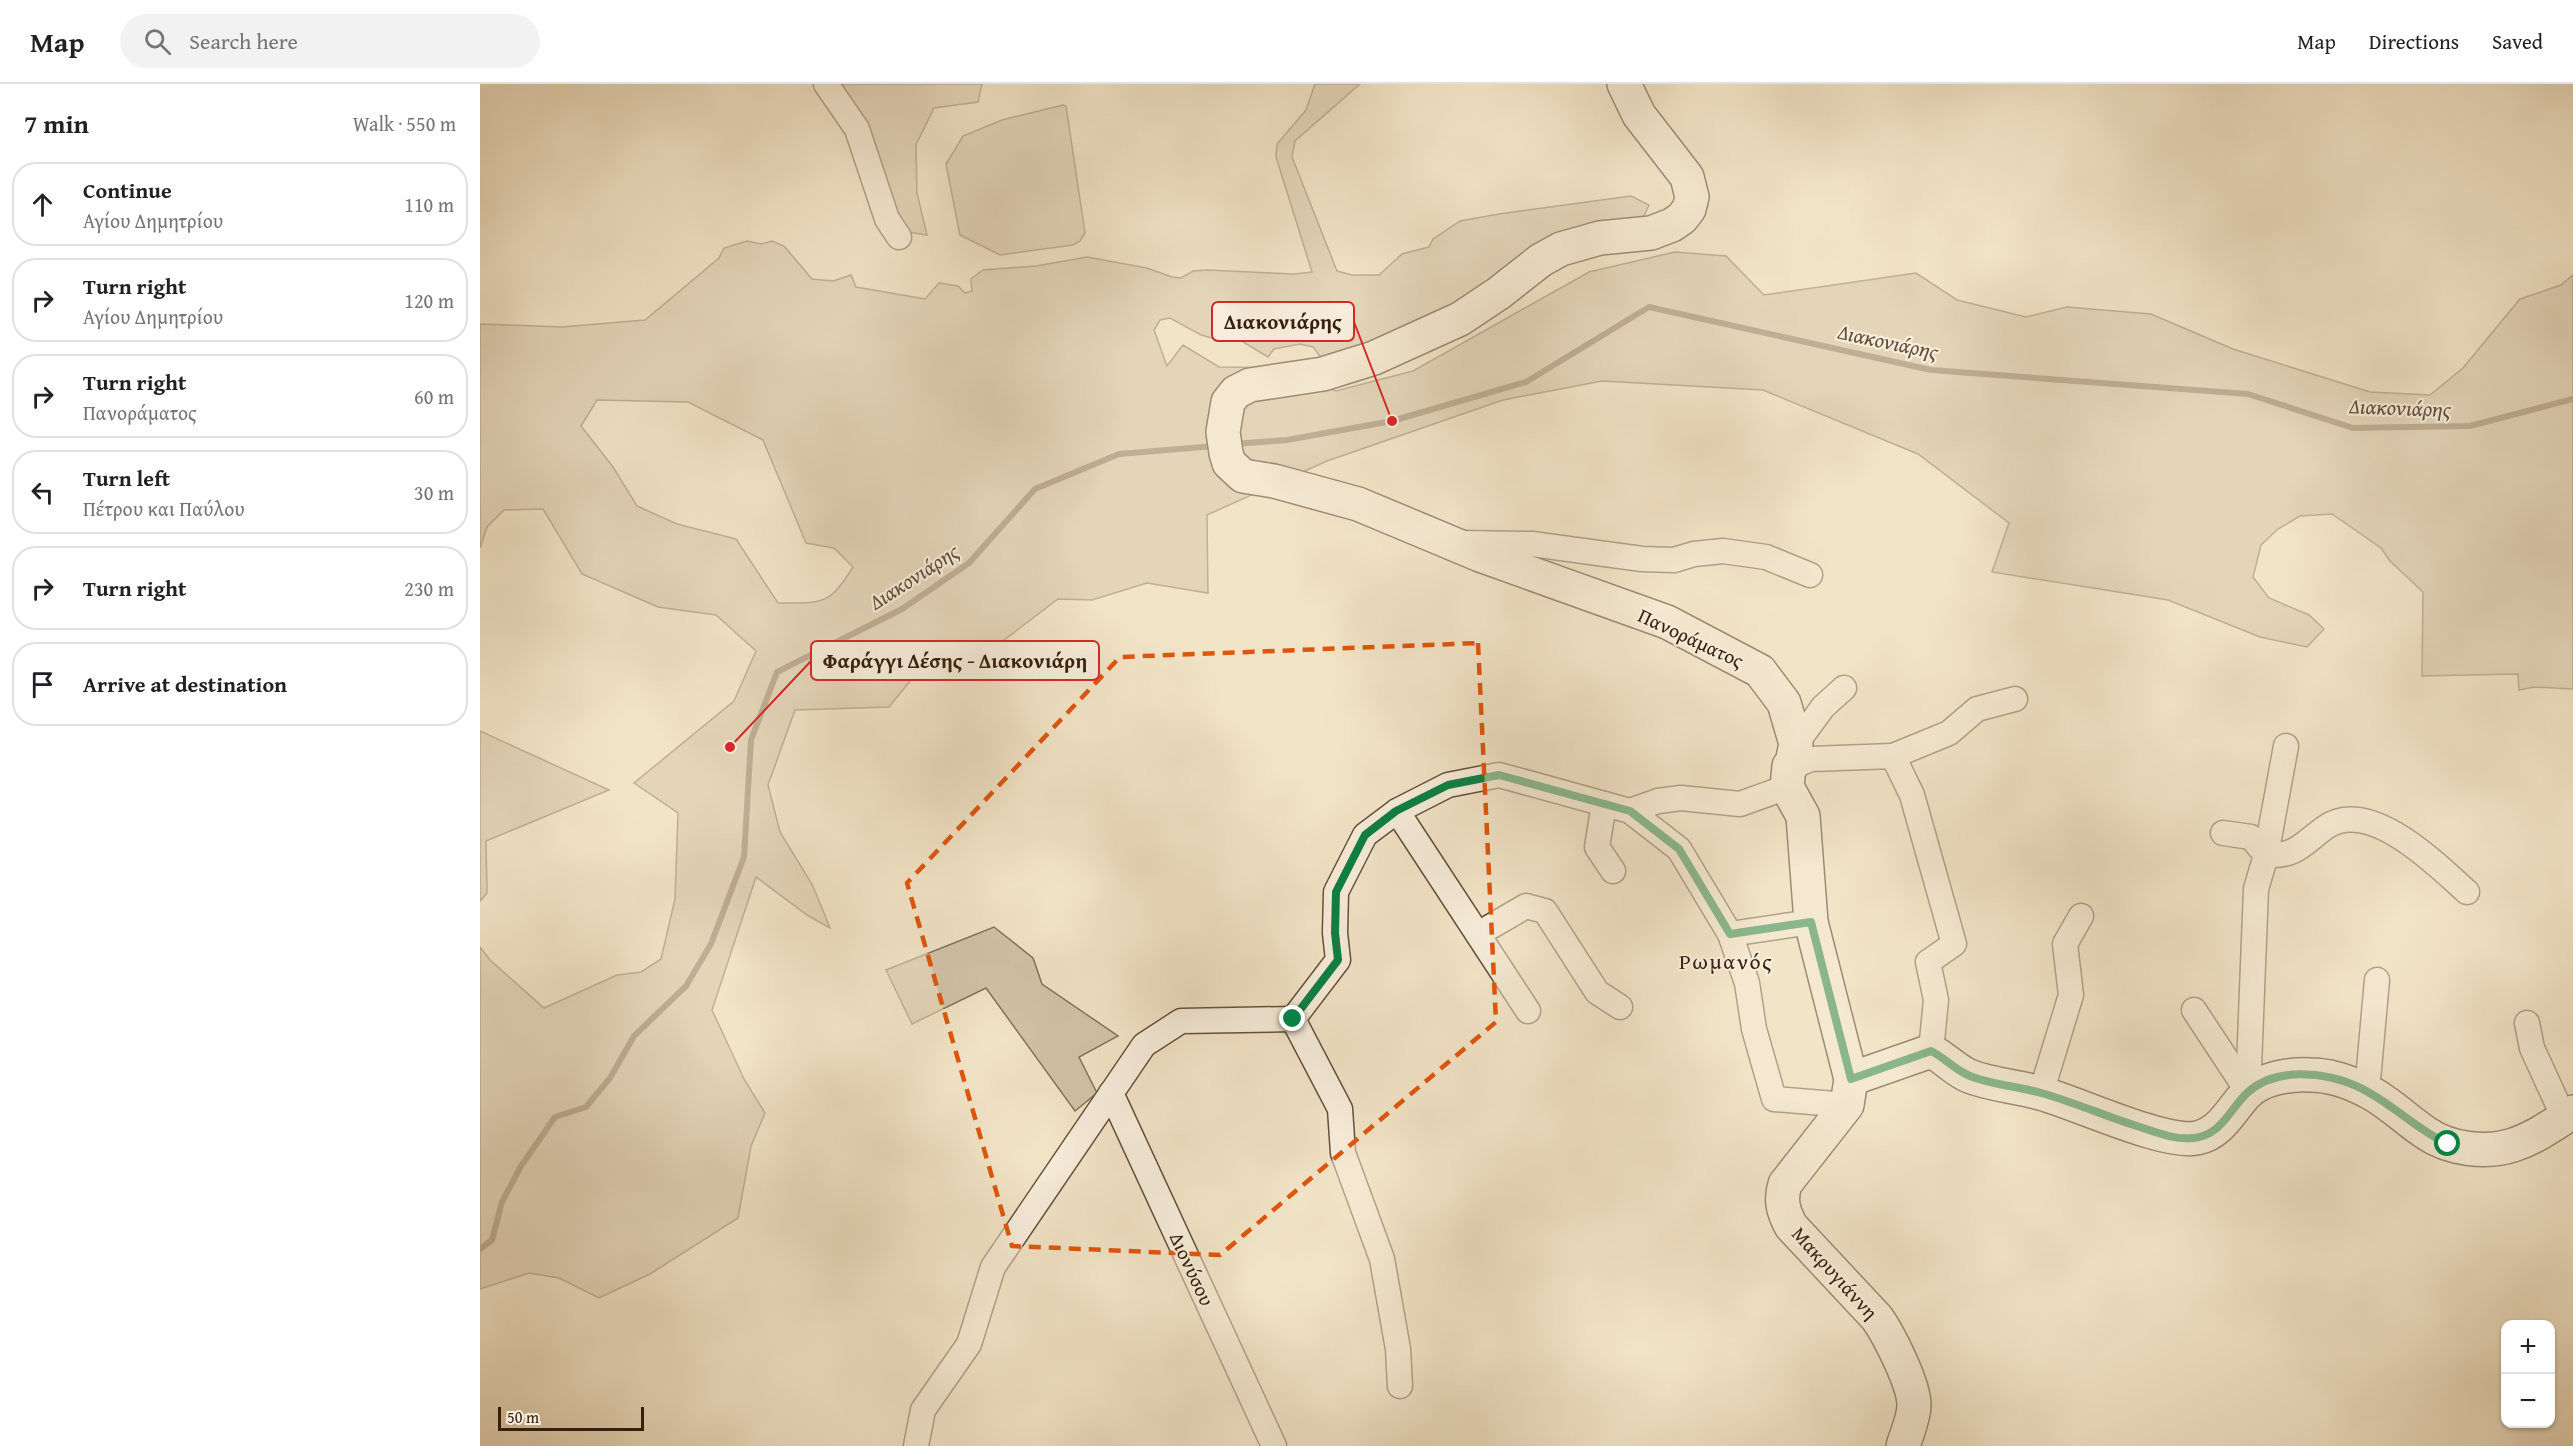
<!DOCTYPE html>
<meta charset="utf-8">
<style>
:root{--surface:#fff;--page:#f2f2f2;--text:#202124;--muted:#757577;--line:#e0e0e0}
body{margin:0;font-family:"Gentium Book Plus",serif;background:var(--page);color:var(--text)}
.controls{position:absolute;right:18px;bottom:18px;display:grid;overflow:hidden;border-radius:12px;box-shadow:0 2px 4px #0004}
.controls button{width:54px;height:54px;display:grid;place-items:center;padding:0;border:0;border-bottom:2px solid var(--line);background:var(--surface);color:var(--text);font:30px sans-serif}
.scale{position:absolute;left:18px;bottom:15px;width:146px;box-sizing:border-box;padding-left:6px;border:3px solid #36200e;border-top:0;font-size:16px;line-height:21px;white-space:nowrap;color:#36200e;-webkit-text-stroke:4px #f7eddb;paint-order:stroke}
.stop{position:absolute;width:18px;height:18px;margin:-14px;border:4px solid #0b8043;border-radius:50%;background:#fff}
.stop.end{background:#0b8043;border-color:#fff;box-shadow:0 2px 6px #0008}
.list{margin:0;padding:0;list-style:none}
h2{display:flex;justify-content:space-between;align-items:center;height:78px;margin:0;padding:0 24px;font-size:26px}
h2 small{font-size:20px;font-weight:400;color:var(--muted)}
.list li{display:grid;grid-template-columns:39px 1fr auto;gap:18px;align-items:center;box-sizing:border-box;height:84px;margin:0 12px 12px;padding:0 12px;border:2px solid var(--line);border-radius:24px}
.list b{display:block;font-size:22px;white-space:nowrap}
.list p{margin:0;font-size:20px;white-space:nowrap;color:var(--muted)}
.list em{font-size:20px;font-style:normal;color:var(--muted)}
.icon{flex:none;width:33px;height:33px;fill:none;stroke:currentColor;stroke-width:2;stroke-linecap:round;stroke-linejoin:round}
.map{position:relative;flex:none;width:2093px;height:1362px;overflow:hidden}
header{display:flex;align-items:center;gap:36px;box-sizing:border-box;height:84px;padding:0 30px;background:var(--surface);border-bottom:2px solid var(--line)}
header strong{font-size:28px}
nav{display:flex;gap:33px;margin-inline-start:auto;font-size:21px}
.search{width:420px;height:54px;background:var(--page);display:flex;align-items:center;gap:15px;box-sizing:border-box;padding:0 21px;border-radius:33px;color:var(--muted);font-size:22px}
main{display:flex}
aside{flex:1;background:var(--surface)}
.map>svg:first-child{display:block}
.green{fill:#d2c3a8;stroke:#84725b;stroke-width:1.5;fill-rule:evenodd}
.lines{fill:none;stroke-linecap:round;stroke-linejoin:round}
.stream{stroke:#806d57;stroke-width:6}
.street-casing{stroke:#65513c;stroke-width:27}
.secondary-casing{stroke:#36200e;stroke-width:36}
.street{stroke:#f7eddb;stroke-width:24}
.secondary{stroke:#f7eddb;stroke-width:33}
.route{stroke:#0b8043;stroke-width:8}
.marked{fill:none;stroke:#df560c;stroke-width:4.5;stroke-dasharray:12 8;stroke-linejoin:round}
.labels{text-anchor:middle;stroke-width:4.5;stroke-linejoin:round;paint-order:stroke}
.street-label{font-size:20px;fill:#36200e;stroke:#f7eddb}
.water-label{font-size:21px;font-style:italic;fill:#614d39;stroke:#f7eddb}
.quarter-label{font-size:22px;letter-spacing:1.5px;fill:#36200e;stroke:#f7eddb}
.leader{fill:none;stroke:#d62828;stroke-width:2}
.callout-dot{fill:#d62828;stroke:#f7eddb;stroke-width:2}
.callout{fill:#f7eddb;stroke:#d62828;stroke-width:2}
.callout-label{font-size:21px;text-anchor:middle;font-weight:bold;fill:#36200e}
</style>
<header>
<strong>Map</strong>
<div class="search"><svg class="icon" aria-label="search" viewBox="0 0 24 24"><circle cx="10" cy="10" r="6"/><path d="M15 15l6 6"/></svg>Search here</div>
<nav><a>Map</a><a>Directions</a><a>Saved</a></nav>
</header>
<main>
<aside>
<h2>7 min<small>Walk · 550 m</small></h2>
<ul class="list">
<li><svg class="icon" aria-label="ahead" viewBox="0 0 24 24"><path d="M12 20V5M6 11l6-6 6 6"/></svg><div><b>Continue</b><p>Αγίου Δημητρίου</p></div><em>110 m</em></li>
<li><svg class="icon" aria-label="right" viewBox="0 0 24 24"><path d="M7 20v-9h11M14 6l5 5-5 5"/></svg><div><b>Turn right</b><p>Αγίου Δημητρίου</p></div><em>120 m</em></li>
<li><svg class="icon" aria-label="right" viewBox="0 0 24 24"><path d="M7 20v-9h11M14 6l5 5-5 5"/></svg><div><b>Turn right</b><p>Πανοράματος</p></div><em>60 m</em></li>
<li><svg class="icon" aria-label="left" viewBox="0 0 24 24"><path d="M17 20v-9H6M10 6l-5 5 5 5"/></svg><div><b>Turn left</b><p>Πέτρου και Παύλου</p></div><em>30 m</em></li>
<li><svg class="icon" aria-label="right" viewBox="0 0 24 24"><path d="M7 20v-9h11M14 6l5 5-5 5"/></svg><div><b>Turn right</b></div><em>230 m</em></li>
<li><svg class="icon" aria-label="arrive" viewBox="0 0 24 24"><path d="M6 21V4h12l-3 4 3 4H6"/></svg><div><b>Arrive at destination</b></div></li>
</ul>
</aside>
<div class="map">
<svg width="2093" height="1362" viewBox="0 0 2093 1362">
<rect width="100%" height="100%" fill="#f2e4c7"/>
<filter id="stains"><feTurbulence type="fractalNoise" baseFrequency=".00333" numOctaves="4"/><feColorMatrix values="0 0 0 0 .2 0 0 0 0 .09 0 0 0 0 .02 0 0 0 .5 -.17"/></filter>
<radialGradient id="worn" r=".72"><stop offset=".6" stop-color="#630" stop-opacity="0"/><stop offset="1" stop-color="#630" stop-opacity=".3"/></radialGradient>
<g class="green">
<polygon points="358,0 502,0 498,18 454,24 436,61 437,109 447,151 428,148 415,131"/>
<path d="M835 0H880L815 57 812 73 857 187 872 191H899L922 170 949 163 953 155 980 137 1019 130 1151 112 1169 121 1163 134 970 234 843 276 833 263 820 260 794 265 788 273 760 256H739L721 251 690 234 680 236 674 246 687 282 703 261 739 283 804 284 856 307 933 287 1109 188 1195 168 1246 172 1284 211 1436 189 1477 216 1546 233 1587 223 1671 230 1753 265 1890 308 1950 311 1983 284 2040 215 2081 201 2093 191V605L2054 603 2039 606 2038 590 1942 592 1943 508 1910 477 1901 464 1852 430 1820 432 1798 445 1781 461 1773 493 1789 514 1829 531 1844 545 1827 563 1780 553 1688 516 1512 488 1529 439 1438 370 1283 306 1122 297 1023 316 847 377 727 431 728 509 667 499 612 516 578 515 516 562 444 580 409 623 315 626 288 701 300 748 333 802 350 844 327 831 276 793 232 926 264 995 285 1029 271 1062 258 1134 170 1190 119 1214 79 1194 49 1189 0 1205V863L10 876 64 924 137 891 161 888 181 875 195 815 198 729 154 699 254 617 276 567 236 531 178 523 102 490 63 425 24 426 7 443 0 464V240L82 243 165 236 239 174 244 164 267 157 281 160 292 157 304 162 332 195 353 197 371 191 376 203 445 215 459 199 478 202 485 209 492 207 491 195 503 186 556 182 607 173 667 184 692 193 701 194 713 187 728 186 814 190 832 188 796 73 797 60 826 26ZM117 316 208 318 283 356 326 459 354 464 373 483C349 522 342 519 298 519L256 455 197 440 157 422 133 383 101 342Z"/>
<polygon points="583,21 586,22 605,149 600,157 593,161 520,171 480,151 466,80 483,52 522,36"/>
<polygon points="0,647 129,706 6,757 7,809 0,817"/>
<polygon points="514,843 553,874 562,900 638,952 599,973 617,1009 595,1027 506,904 432,940 406,886"/>
</g>
<g class="lines">
<g class="stream">
<polyline points="754,360 807,356 912,337 1046,298 1169,223 1451,286 1768,310 1873,344 1990,342 2093,315"/>
<polyline points="0,1165 12,1156 22,1118 41,1082 75,1033 106,1023 130,994 154,952 206,902 231,860 264,773 271,656 297,588 422,525 489,479 555,405 639,370 735,362"/>
</g>
<g class="street-casing">
<g id="street">
<polyline points="346,0 377,45 407,135 419,153"/>
<polyline points="982,459 1052,460 1162,475 1194,476 1214,470 1243,467 1286,473 1330,491"/>
<polyline points="1316,660 1343,623 1364,604"/>
<polyline points="1413,672 1469,649 1497,625 1535,615"/>
<polyline points="1311,683 1331,675 1413,672 1432,711 1474,860 1448,878 1456,916 1451,967"/>
<polyline points="1124,720 1117,763 1133,787"/>
<polyline points="917,727 1048,927"/>
<polyline points="1150,727 1178,717 1201,714 1260,720 1307,703"/>
<path d="M1743 749 1771 753 1786 771C1817 773 1823 759 1846 743 1890 713 1957 781 1987 808"/>
<polyline points="998,850 1046,822 1065,827 1117,908 1140,923"/>
<polyline points="1250,850 1331,838"/>
<polyline points="1714,926 1768,1008"/>
<polyline points="813,935 858,876 855,849 856,808 885,751 917,727 968,701 1019,691 1150,727 1199,765 1250,850 1267,899 1274,945 1294,1015 1367,1021"/>
<polyline points="813,935 860,1025 863,1069 902,1175 918,1265 920,1302"/>
<polyline points="2047,939 2052,964 2084,1034"/>
<polyline points="1887,1007 1897,896"/>
<polyline points="1768,1008 1776,805 1786,771 1806,662"/>
<polyline points="631,1009 794,1362"/>
<polyline points="1561,1009 1591,911 1585,860 1601,832"/>
<polyline points="436,1362 443,1326 489,1260 513,1183 664,961 701,937 813,935"/>
</g>
</g>
<g class="secondary-casing">
<g id="secondary">
<path d="M1144 0 1159 31 1207 93 1212 113 1209 125 1202 134 1192 141 1171 149 1120 154 1081 165 1061 176 1019 209 980 235 894 274 843 290 770 301 756 308 748 318 743 348 746 369 749 379 763 392 794 397 878 420 1000 471 1187 538 1280 587 1304 619 1316 660 1311 683 1309 682 1307 703 1323 732 1331 838 1371 995 1367 1021 1305 1100C1300 1116 1303 1127 1311 1142L1397 1234C1409 1251 1434 1300 1434 1321 1434 1334 1427 1349 1423 1362"/>
<path d="M1371 995 1451 967C1465 974 1475 986 1489 992 1511 1001 1537 1002 1560 1009 1595 1018 1685 1061 1717 1054 1741 1049 1751 1026 1766 1010 1782 994 1809 990 1830 991 1849 991 1870 998 1887 1007 1908 1017 1926 1036 1946 1049 1969 1065 2006 1070 2033 1061 2055 1054 2074 1040 2093 1028"/>
</g>
</g>
<use href="#street" class="street"/>
<use href="#secondary" class="secondary"/>
</g>
<g class="lines">
<path class="route" d="M813 935 858 876 855 849 856 808 885 751 916 727 968 701 1019 691 1150 727 1199 765 1250 850 1331 838 1371 995 1451 967C1465 974 1475 986 1490 992 1512 1001 1538 1002 1561 1009 1594 1018 1627 1033 1660 1043 1678 1049 1695 1056 1713 1054 1741 1052 1750 1025 1767 1009 1798 980 1855 989 1888 1008 1917 1024 1939 1047 1968 1060"/>
</g>
<path d="M0 0H2093V1362H0ZM998 559 1016 938 740 1171 532 1162 427 799 640 573Z" fill="#f2e4c7" fill-opacity=".55" fill-rule="evenodd"/>
<path class="marked" d="M998 559 1016 938 740 1171 532 1162 427 799 640 573Z"/>
<g class="labels">
<g class="street-label">
<text transform="translate(1211 554) rotate(25)" y="7">Πανοράματος</text>
<text transform="translate(712 1185) rotate(65)" y="7">Διονύσου</text>
<text transform="translate(1355 1189) rotate(48)" y="7">Μακρυγιάννη</text>
</g>
<g class="water-label">
<text transform="translate(1408 258) rotate(12)" y="7">Διακονιάρης</text>
<text transform="translate(1920 324) rotate(2)" y="7">Διακονιάρης</text>
<text transform="translate(434 493) rotate(-33)" y="7">Διακονιάρης</text>
</g>
<g class="quarter-label">
<text x="1246" y="885">Ρωμανός</text>
</g>
</g>
<path class="leader" d="M912 337L874 238M250 663L331 577"/>
<g class="callout-dot">
<circle cx="912" cy="337" r="6"/>
<circle cx="250" cy="663" r="6"/>
</g>
<g class="callout">
<rect x="732" y="218" width="142" height="39" rx="6"/>
<rect x="331" y="557" width="288" height="39" rx="6"/>
</g>
<g class="callout-label">
<text x="803" y="245">Διακονιάρης</text>
<text x="475" y="584">Φαράγγι Δέσης - Διακονιάρη</text>
</g>
<rect width="100%" height="100%" filter="url(#stains)"/>
<rect width="100%" height="100%" fill="url(#worn)"/>
</svg>
<div class="controls">
<button>+</button>
<button>−</button>
</div>
<div class="scale">50 m</div>
<div class="stop" style="left:1968px;top:1060px"></div>
<div class="stop end" style="left:813px;top:935px"></div>
</div>
</main>
